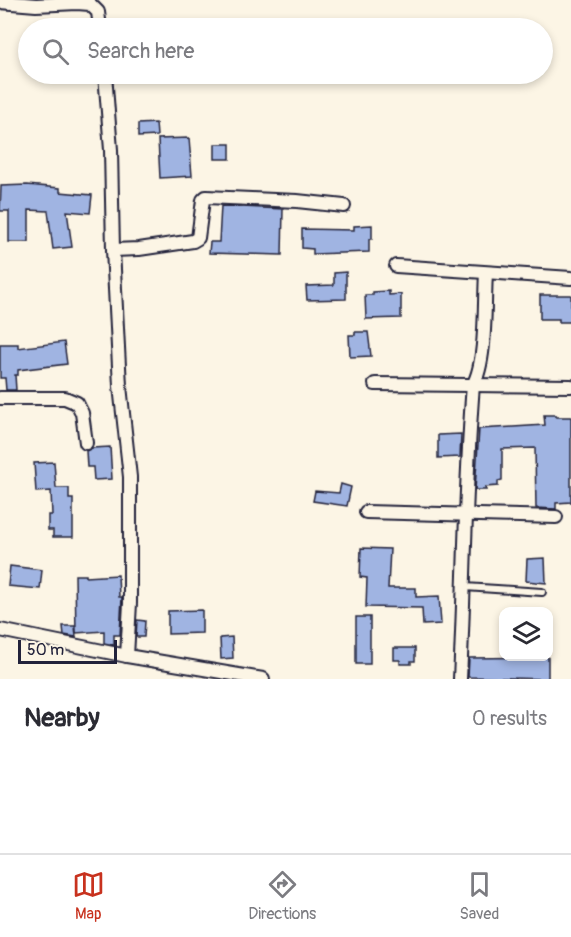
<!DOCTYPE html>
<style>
:root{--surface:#fff;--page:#f7f7f7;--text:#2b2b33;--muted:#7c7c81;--line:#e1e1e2;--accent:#c8321e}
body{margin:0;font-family:Pangolin,sans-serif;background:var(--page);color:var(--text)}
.controls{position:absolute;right:18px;bottom:18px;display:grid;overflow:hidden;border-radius:12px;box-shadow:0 3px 9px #0003}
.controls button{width:54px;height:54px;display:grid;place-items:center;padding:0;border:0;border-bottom:2px solid var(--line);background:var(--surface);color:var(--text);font:30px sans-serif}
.scale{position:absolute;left:18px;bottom:15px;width:99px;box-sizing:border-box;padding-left:6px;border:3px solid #22223b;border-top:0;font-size:16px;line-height:21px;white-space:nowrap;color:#22223b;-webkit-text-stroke:4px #fcf5e5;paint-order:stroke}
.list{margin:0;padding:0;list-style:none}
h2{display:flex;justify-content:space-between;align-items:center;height:78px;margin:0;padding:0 24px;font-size:26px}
h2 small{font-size:20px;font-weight:400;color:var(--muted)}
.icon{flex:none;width:33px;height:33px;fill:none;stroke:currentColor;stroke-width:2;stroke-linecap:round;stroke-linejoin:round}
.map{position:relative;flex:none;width:571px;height:679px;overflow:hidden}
.search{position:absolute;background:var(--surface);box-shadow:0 3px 9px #0003;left:18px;right:18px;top:18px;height:66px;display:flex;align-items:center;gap:15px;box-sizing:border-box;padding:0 21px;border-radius:33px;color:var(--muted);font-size:22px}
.sheet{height:174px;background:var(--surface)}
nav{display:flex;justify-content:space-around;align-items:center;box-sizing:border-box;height:84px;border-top:2px solid var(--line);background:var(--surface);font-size:16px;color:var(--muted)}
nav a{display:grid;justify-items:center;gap:3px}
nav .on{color:var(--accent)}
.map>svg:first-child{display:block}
.building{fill:#a0b4e2;stroke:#22223b;stroke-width:1.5}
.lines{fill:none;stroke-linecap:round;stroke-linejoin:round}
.lane-casing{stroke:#22223b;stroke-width:10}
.street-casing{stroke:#22223b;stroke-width:16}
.lane{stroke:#fcf5e5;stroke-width:6}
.street{stroke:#fcf5e5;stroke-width:12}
</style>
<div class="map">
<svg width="571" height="679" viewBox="0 0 571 679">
<rect width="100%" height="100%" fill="#fcf5e5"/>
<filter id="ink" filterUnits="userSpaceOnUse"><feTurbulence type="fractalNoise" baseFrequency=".0167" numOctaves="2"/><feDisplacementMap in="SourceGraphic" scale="12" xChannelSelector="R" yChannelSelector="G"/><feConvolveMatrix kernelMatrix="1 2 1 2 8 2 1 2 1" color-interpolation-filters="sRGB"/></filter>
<g filter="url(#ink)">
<g class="building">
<polygon points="156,123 157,136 138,137 138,124"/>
<polygon points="189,138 192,176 160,178 158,139"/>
<rect x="215" y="144" width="15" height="15"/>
<polygon points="27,185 60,188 60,192 92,195 90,213 67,211 72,247 53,249 48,211 29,210 29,242 9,242 9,211 0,211 1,186"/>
<polygon points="221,206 283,209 282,255 209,253 210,242 219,242"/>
<polygon points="372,225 372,239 369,239 369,252 313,254 313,249 302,248 302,229 354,230 354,226"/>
<polygon points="346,272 346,299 307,300 306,286 334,285 334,273"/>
<polygon points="389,291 389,295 401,294 401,318 366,319 365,295 373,295 373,292"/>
<polygon points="540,295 571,295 571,322 559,322 559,319 540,319"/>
<polygon points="355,332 368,332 371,356 350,357 349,335 355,335"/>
<polygon points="64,342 67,364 18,370 18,375 15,375 16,390 6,390 5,378 0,378 0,344 18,344 18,348"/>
<polygon points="544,415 556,415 556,417 571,417 571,502 556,503 556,509 536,508 535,448 502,449 502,480 498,481 498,486 485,487 486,490 475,490 479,429 545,425"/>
<polygon points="461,434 460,457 438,458 438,435"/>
<polygon points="110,447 112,479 94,480 93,467 87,467 86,451 92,448"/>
<polygon points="54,462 56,488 69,488 69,499 73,499 73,537 53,537 53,530 48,530 48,515 52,515 51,491 36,492 34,463"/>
<polygon points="341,484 351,487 347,506 313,501 315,491 339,493"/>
<polygon points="361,548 390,549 388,588 416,588 416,597 439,596 441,624 423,625 422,608 366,607 367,578 360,577"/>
<polygon points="545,558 546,583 526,581 527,559"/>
<polygon points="10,566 42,570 40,589 8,586"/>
<polygon points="75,575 86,575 86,577 118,575 119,597 122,597 120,635 114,635 114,645 104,643 104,631 76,633"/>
<polygon points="202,610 202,633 168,634 168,611"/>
<rect x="356" y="617" width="14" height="47"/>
<polygon points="137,620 145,621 144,637 136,637"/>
<polygon points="63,626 75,626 76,637 64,635"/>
<polygon points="232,637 233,658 221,659 220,638"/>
<polygon points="394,648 415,648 415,661 411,661 411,664 400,664 400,660 394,660"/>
<polygon points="548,657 548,679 468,677 469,658"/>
</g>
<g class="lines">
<g class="lane-casing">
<polyline id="lane" points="465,587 542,592"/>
</g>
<g class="street-casing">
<g id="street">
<polyline points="0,2 36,5 77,3 90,4 98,12 100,28"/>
<polyline points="105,74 111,150 113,250 120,386 130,477 130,603 127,656"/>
<polyline points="113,250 139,249 193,241 198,238 203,200 206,197 297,201 344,206"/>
<polyline points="396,266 571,278"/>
<polyline points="375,384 571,386"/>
<polyline points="0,398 65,398 77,403 82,413 86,443"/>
<polyline points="366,512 556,517"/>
<polyline points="0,630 127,656 263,679"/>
<path d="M460 679C465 581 465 483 473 385 487 361 484 303 486 273"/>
</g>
</g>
<use href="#lane" class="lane"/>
<use href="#street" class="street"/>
</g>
</g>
</svg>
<div class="controls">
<button><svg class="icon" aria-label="layers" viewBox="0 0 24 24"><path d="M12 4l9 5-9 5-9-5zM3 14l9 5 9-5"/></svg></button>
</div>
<div class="scale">50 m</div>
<div class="search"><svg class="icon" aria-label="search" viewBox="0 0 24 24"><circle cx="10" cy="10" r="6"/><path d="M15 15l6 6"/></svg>Search here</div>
</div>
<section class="sheet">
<h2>Nearby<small>0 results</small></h2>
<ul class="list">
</ul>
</section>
<nav>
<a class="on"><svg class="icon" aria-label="map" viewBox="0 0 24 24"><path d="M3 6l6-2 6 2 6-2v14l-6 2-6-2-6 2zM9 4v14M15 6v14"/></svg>Map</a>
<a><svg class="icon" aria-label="directions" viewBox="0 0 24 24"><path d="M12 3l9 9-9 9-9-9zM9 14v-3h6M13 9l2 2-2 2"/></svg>Directions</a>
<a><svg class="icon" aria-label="saved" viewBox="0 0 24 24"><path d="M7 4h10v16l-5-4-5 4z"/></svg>Saved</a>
</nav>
